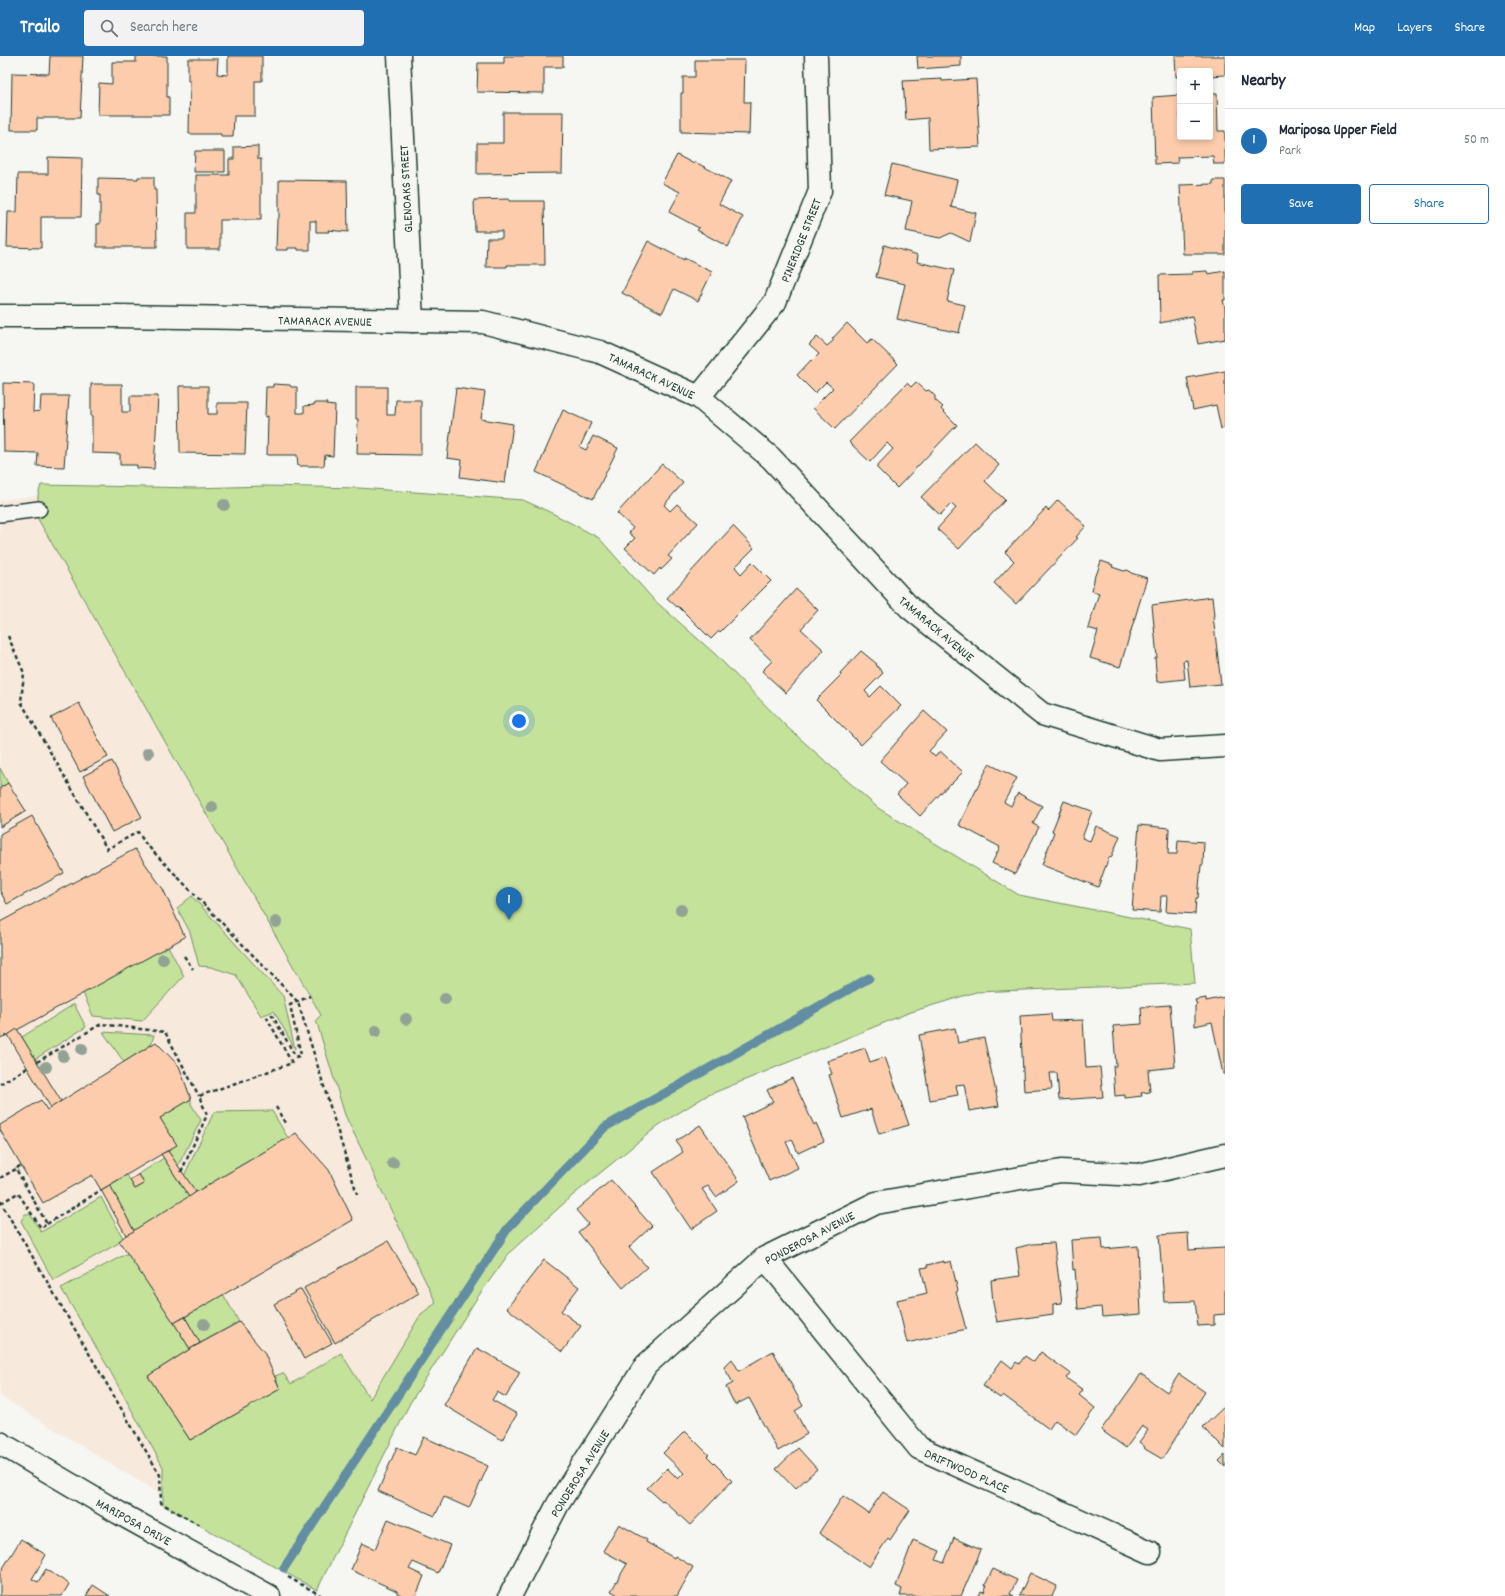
<!DOCTYPE html>
<meta charset="utf-8">
<style>
:root{--surface:#fff;--page:#f2f2f3;--text:#1f2937;--muted:#747a83;--line:#e0e1e3;--accent:#1f6fb2}
body{margin:0;font-family:Dekko,sans-serif;background:var(--page);color:var(--text)}
.controls{position:absolute;right:12px;top:12px;display:grid;overflow:hidden;border-radius:4px;box-shadow:0 2px 6px #0003}
.controls button{width:36px;height:36px;display:grid;place-items:center;padding:0;border:0;border-bottom:1px solid var(--line);background:var(--surface);color:var(--text);font:20px sans-serif}
.you{position:absolute;left:519px;top:665px;width:14px;height:14px;margin:-10px;border:3px solid #fff;border-radius:50%;background:#1a73e8;box-shadow:0 0 0 6px #1a73e833}
.badge{display:grid;place-items:center;width:26px;height:26px;border-radius:50%;background:var(--accent);color:#fff;font-size:13px;font-weight:700}
.pin{position:absolute;translate:-50% -33px;filter:drop-shadow(0 1px 2px #0008)}
.pin::after{content:'';position:absolute;top:21px;width:14px;height:12px;background:inherit;clip-path:polygon(0 0,100% 0,50% 100%)}
.list{margin:0;padding:0;list-style:none}
h2{display:flex;justify-content:space-between;align-items:center;height:52px;margin:0;padding:0 16px;font-size:17px}
h2 small{font-size:13px;font-weight:400;color:var(--muted)}
.list li{display:grid;grid-template-columns:26px 1fr auto;gap:12px;align-items:center;box-sizing:border-box;height:64px;padding:0 16px;border-top:1px solid var(--line)}
.list b{display:block;font-size:15px;white-space:nowrap}
.list p{margin:0;font-size:13px;white-space:nowrap;color:var(--muted)}
.list em{font-size:13px;font-style:normal;color:var(--muted)}
.actions{display:flex;gap:8px;padding:12px 16px}
.actions a{flex:1;padding:9px 0;border:1px solid var(--accent);border-radius:4px;text-align:center;font-size:14px;color:var(--accent)}
.actions .main{background:var(--accent);color:#fff}
.icon{flex:none;width:22px;height:22px;fill:none;stroke:currentColor;stroke-width:2;stroke-linecap:round;stroke-linejoin:round}
.map{position:relative;flex:none;width:1225px;height:1540px;overflow:hidden}
header{display:flex;align-items:center;gap:24px;box-sizing:border-box;height:56px;padding:0 20px;background:var(--accent);color:#fff}
header strong{font-size:19px}
nav{display:flex;gap:22px;margin-inline-start:auto;font-size:14px}
.search{width:280px;height:36px;background:var(--page);display:flex;align-items:center;gap:10px;box-sizing:border-box;padding:0 14px;border-radius:4px;color:var(--muted);font-size:15px}
main{display:flex}
aside{flex:1;background:var(--surface)}
.map>svg:first-child{display:block}
.built{fill:#f8e9dd}
.green{fill:#c4e29a;stroke:#729067}
.lines{fill:none;stroke-linecap:round;stroke-linejoin:round}
.stream{stroke:#628da2;stroke-width:9}
.building{fill:#fcccac;stroke:#1f3d34}
.service-casing{stroke:#1f3d34;stroke-width:18}
.minor-casing{stroke:#1f3d34;stroke-width:25}
.path{stroke:#1f3d34;stroke-width:2.5;stroke-dasharray:4 3;stroke-linecap:butt}
.service{stroke:#f6f6f2;stroke-width:15}
.minor{stroke:#f6f6f2;stroke-width:22}
.tree{fill:#92a294}
.labels{text-anchor:middle;stroke-width:3;stroke-linejoin:round;paint-order:stroke}
.street-label{font-size:13px;fill:#1f3d34;stroke:#f6f6f2}
</style>
<header>
<strong>Trailo</strong>
<div class="search"><svg class="icon" aria-label="search" viewBox="0 0 24 24"><circle cx="10" cy="10" r="6"/><path d="M15 15l6 6"/></svg>Search here</div>
<nav><a>Map</a><a>Layers</a><a>Share</a></nav>
</header>
<main>
<div class="map">
<svg width="1225" height="1540" viewBox="0 0 1225 1540">
<rect width="100%" height="100%" fill="#f6f6f2"/>
<filter id="ink" filterUnits="userSpaceOnUse"><feTurbulence type="fractalNoise" baseFrequency=".025" numOctaves="2"/><feDisplacementMap in="SourceGraphic" scale="8" xChannelSelector="R" yChannelSelector="G"/><feConvolveMatrix kernelMatrix="1 2 1 2 8 2 1 2 1" color-interpolation-filters="sRGB"/></filter>
<g filter="url(#ink)">
<polygon class="built" points="265,430 359,432 523,444 552,457 599,482 653,543 715,598 787,671 878,752 1019,839 1190,873 1195,927 976,936 908,957 706,1040 659,1069 572,1140 510,1196 477,1242 410,1347 317,1534 0,1340 0,444 112,431 178,431 196,432"/>
<g class="green">
<polygon points="41,429 196,432 265,430 359,432 523,444 552,457 599,482 653,543 715,598 787,671 878,752 1019,839 1190,873 1195,927 976,936 908,957 706,1040 659,1069 572,1140 510,1196 477,1242 410,1347 317,1534 163,1449 163,1411 109,1313 61,1232 130,1196 190,1293 148,1320 190,1384 280,1333 275,1320 283,1317 291,1328 341,1297 370,1343 421,1258 436,1247 345,1059 316,964 321,959 38,463 38,439"/>
<polygon points="0,712 8,727 0,732"/>
<polygon points="192,840 283,940 295,993 274,955 261,960 236,919 211,911 199,910 190,876 177,852"/>
<polygon points="168,890 184,920 142,965 93,960 83,937"/>
<polygon points="74,948 86,971 35,1003 22,981"/>
<polygon points="103,976 154,979 151,989 124,1006"/>
<polygon points="191,1043 191,1048 201,1064 178,1110 168,1095 176,1089 160,1062"/>
<polygon points="272,1055 288,1082 196,1136 184,1120 214,1056"/>
<polygon points="164,1102 189,1141 134,1175 110,1129 127,1119 135,1133 144,1128 139,1118"/>
<polygon points="101,1141 124,1184 53,1224 21,1165 25,1158 30,1158 41,1176"/>
<polygon points="223,1238 239,1266 200,1287 185,1261"/>
</g>
<g class="lines">
<polyline class="stream" points="284,1512 508,1172 605,1071 869,922"/>
</g>
<g class="building">
<polygon points="50,0 83,0 80,62 37,62 37,74 11,74 12,17 49,18"/>
<polygon points="136,0 167,0 167,41 169,41 169,59 98,59 99,27 112,28 112,6 136,6"/>
<polygon points="228,0 262,0 262,25 255,25 255,60 234,60 233,81 221,81 221,78 189,78 190,25 188,25 188,3 218,3 217,18 228,19"/>
<polygon points="504,0 563,0 563,11 544,11 544,37 477,36 478,7 504,7"/>
<polygon points="917,0 961,0 961,10 918,13"/>
<polygon points="1175,0 1225,0 1225,19 1210,20 1210,15 1180,15 1180,21 1176,21"/>
<polygon points="695,4 745,4 744,46 750,46 749,78 681,76 681,37 683,37 683,21 695,21"/>
<polygon points="942,23 942,25 976,23 980,91 929,93 928,62 906,64 903,25"/>
<polygon points="1210,38 1217,38 1218,75 1225,75 1225,108 1214,108 1213,100 1177,101 1178,107 1155,108 1153,41 1180,39 1180,81 1210,81"/>
<polygon points="503,56 563,56 562,117 477,118 477,87 503,87"/>
<polygon points="258,90 258,103 261,103 261,164 220,164 220,193 187,193 187,157 196,157 196,119 229,119 229,103 234,103 234,91"/>
<polygon points="195,95 225,95 225,116 194,116"/>
<polygon points="677,99 694,108 695,106 731,125 719,148 743,161 728,191 697,174 699,172 669,156 680,136 662,127"/>
<polygon points="48,101 82,102 81,161 41,161 41,192 7,191 8,156 17,156 18,118 48,118"/>
<polygon points="892,108 957,124 951,151 976,157 970,186 951,177 940,182 906,175 912,145 884,139"/>
<polygon points="138,121 154,121 154,134 156,134 157,191 97,191 97,168 100,168 100,139 98,139 98,122 138,123"/>
<polygon points="279,124 347,125 348,176 328,174 329,176 316,176 316,165 310,165 310,194 298,194 298,192 288,192 288,194 276,194 277,163 279,162"/>
<polygon points="1213,124 1225,124 1225,198 1183,198 1180,129 1213,128"/>
<polygon points="509,143 509,145 544,145 545,209 507,209 507,211 486,211 487,182 502,182 502,175 475,175 474,144"/>
<polygon points="648,185 684,204 684,202 712,216 698,245 674,233 662,257 622,237"/>
<polygon points="884,189 918,199 917,206 954,214 947,245 965,249 959,277 897,263 905,228 876,221"/>
<polygon points="1207,215 1208,218 1225,215 1225,244 1223,244 1225,252 1225,283 1198,288 1192,260 1160,267 1159,219 1192,218 1192,216"/>
<polygon points="847,267 867,287 872,283 898,308 835,373 813,352 833,332 826,326 815,337 797,319 811,304 812,305 819,298 809,289 817,281 827,290 834,284 832,283"/>
<polygon points="1225,315 1225,372 1221,373 1216,349 1193,354 1187,322"/>
<polygon points="916,326 926,335 929,334 935,340 935,344 943,351 941,353 957,369 897,432 876,411 893,393 887,387 870,406 849,386 907,327 911,331"/>
<polygon points="3,327 34,328 33,356 40,355 41,340 69,340 64,411 37,410 38,397 4,396"/>
<polygon points="91,328 122,328 122,356 130,356 130,340 158,340 154,413 137,412 137,409 120,409 120,398 92,397 92,361 91,361"/>
<polygon points="273,328 290,329 291,331 297,331 297,357 304,357 304,350 314,349 314,347 327,347 326,349 335,350 333,400 325,399 324,410 298,410 297,399 267,399 268,360 265,361 266,331 273,331"/>
<polygon points="179,330 208,330 208,358 217,358 217,347 247,347 245,398 180,397"/>
<polygon points="356,331 387,331 387,359 395,359 396,344 421,344 421,399 357,398 358,363 356,363"/>
<polygon points="456,332 485,336 481,363 513,368 505,427 460,421 462,404 447,402"/>
<polygon points="563,354 591,367 580,391 586,394 593,380 618,392 593,443 536,416"/>
<polygon points="975,386 999,409 985,425 1005,444 959,493 937,473 956,452 951,448 940,459 921,441"/>
<polygon points="662,408 683,427 664,449 670,455 677,448 698,467 668,500 672,503 661,514 660,512 654,519 625,492 635,482 629,477 633,472 617,457"/>
<polygon points="1058,444 1086,470 1076,481 1078,482 1016,548 994,527 1014,505 1005,496 1046,452 1048,455"/>
<polygon points="733,470 754,492 735,511 741,518 752,506 771,525 720,576 719,575 711,583 678,550 677,551 667,542"/>
<polygon points="1101,505 1113,509 1112,511 1124,515 1128,514 1131,517 1147,522 1120,611 1090,602 1098,575 1088,572 1099,537 1092,535 1095,519 1097,517"/>
<polygon points="796,533 818,554 801,573 824,594 786,637 762,615 772,605 750,584"/>
<polygon points="1212,541 1214,560 1213,560 1221,628 1190,631 1187,604 1183,605 1185,623 1157,626 1155,602 1157,602 1152,549"/>
<polygon points="861,595 877,608 876,609 883,617 865,635 870,641 881,630 901,650 861,689 816,644 841,619 840,617"/>
<polygon points="79,647 108,701 80,716 51,662"/>
<polygon points="924,655 947,676 929,695 935,701 940,695 963,716 951,728 950,727 920,760 897,738 906,728 880,705"/>
<polygon points="112,705 142,761 112,776 83,720"/>
<polygon points="989,708 1017,722 1004,746 1011,750 1018,737 1042,750 1033,768 1039,771 1015,818 992,807 1000,791 959,769"/>
<polygon points="8,727 26,755 0,771 0,732"/>
<polygon points="1064,745 1092,755 1082,782 1090,785 1096,770 1120,780 1111,802 1109,801 1098,831 1042,809 1054,776 1052,775"/>
<polygon points="32,760 64,817 7,848 0,835 0,778"/>
<polygon points="1139,769 1169,772 1168,798 1177,798 1178,784 1204,786 1203,809 1201,809 1198,842 1196,842 1195,858 1166,856 1167,840 1161,840 1160,856 1132,854"/>
<polygon points="135,793 163,833 185,881 8,979 0,982 0,866"/>
<polygon points="1225,941 1225,1018 1223,1018 1212,966 1195,970 1195,950 1197,949 1195,944 1206,942 1206,945"/>
<polygon points="1170,949 1175,1011 1148,1014 1150,1036 1141,1037 1142,1040 1125,1042 1125,1039 1115,1040 1113,1010 1116,1010 1113,970 1142,968 1141,951"/>
<polygon points="1051,958 1052,965 1083,964 1086,1012 1100,1011 1103,1041 1059,1044 1057,1017 1050,1017 1052,1033 1024,1035 1020,960"/>
<polygon points="955,972 958,987 984,982 999,1050 969,1055 964,1028 956,1029 958,1039 930,1044 919,979"/>
<polygon points="17,973 61,1045 51,1052 8,979"/>
<polygon points="156,986 179,1010 191,1043 160,1062 177,1089 101,1134 92,1119 43,1147 0,1074 0,1069 41,1044 47,1054"/>
<polygon points="865,992 870,1006 885,1001 909,1069 879,1078 871,1053 843,1062 829,1019 832,1018 827,1005"/>
<polygon points="792,1022 814,1069 816,1067 824,1085 798,1097 792,1083 786,1086 798,1112 769,1125 742,1061 773,1046 767,1034"/>
<polygon points="700,1069 739,1125 716,1141 708,1130 702,1133 717,1155 691,1173 653,1116 683,1096 676,1085"/>
<polygon points="296,1077 329,1114 353,1164 174,1267 119,1185 126,1179 196,1136"/>
<polygon points="168,1095 196,1136 189,1141 161,1098"/>
<polygon points="139,1118 144,1128 135,1133 130,1124"/>
<polygon points="611,1124 652,1170 629,1191 647,1211 623,1232 578,1176 588,1168 576,1154"/>
<polygon points="110,1129 134,1175 126,1179 101,1134"/>
<polygon points="1188,1177 1189,1194 1225,1192 1225,1258 1214,1259 1214,1269 1198,1270 1195,1245 1164,1246 1159,1179"/>
<polygon points="1102,1182 1103,1193 1138,1190 1141,1258 1102,1261 1101,1251 1078,1253 1075,1213 1073,1214 1071,1184"/>
<polygon points="388,1185 419,1237 335,1287 304,1232"/>
<polygon points="1054,1187 1062,1247 1053,1248 1053,1258 997,1266 993,1247 991,1224 1020,1220 1016,1192 1032,1188"/>
<polygon points="544,1204 579,1231 561,1255 581,1270 562,1296 507,1252"/>
<polygon points="944,1205 944,1207 951,1205 958,1235 956,1236 966,1273 907,1287 897,1244 927,1237 921,1212 928,1211 927,1209"/>
<polygon points="301,1233 332,1287 304,1303 274,1248"/>
<polygon points="185,1261 200,1287 190,1293 174,1267"/>
<polygon points="239,1266 264,1296 280,1333 190,1384 148,1320 190,1293"/>
<polygon points="477,1292 520,1316 506,1341 497,1336 492,1344 517,1358 502,1384 444,1349"/>
<polygon points="773,1295 803,1350 795,1355 807,1378 778,1395 749,1342 735,1349 726,1331 733,1327 724,1311 732,1303 739,1315"/>
<polygon points="1041,1296 1070,1317 1066,1322 1083,1334 1079,1339 1095,1352 1076,1379 1055,1364 1049,1373 1003,1339 1000,1342 983,1330 1002,1304 1012,1312 1016,1306 1019,1308 1025,1300 1034,1306"/>
<polygon points="1141,1318 1167,1336 1179,1318 1205,1336 1162,1403 1145,1393 1144,1390 1139,1386 1148,1374 1142,1370 1126,1392 1101,1374"/>
<polygon points="1225,1350 1225,1393 1215,1383 1213,1383 1203,1371"/>
<polygon points="685,1375 709,1399 707,1400 732,1425 690,1469 663,1444 662,1445 647,1432 667,1412 678,1423 684,1417 663,1397"/>
<polygon points="424,1381 488,1410 469,1452 444,1441 435,1460 378,1435 397,1391 415,1399"/>
<polygon points="798,1392 817,1413 795,1433 776,1413"/>
<polygon points="1225,1399 1225,1411 1219,1405"/>
<polygon points="883,1436 910,1454 890,1484 888,1482 869,1511 819,1477 843,1440 868,1457"/>
<polygon points="388,1463 450,1489 438,1517 413,1506 409,1513 424,1520 416,1540 403,1540 397,1537 397,1535 351,1514 362,1487 375,1493"/>
<polygon points="619,1468 647,1484 646,1486 674,1502 675,1500 693,1511 677,1540 620,1540 611,1535 627,1508 603,1495"/>
<polygon points="954,1482 981,1494 961,1540 900,1540 902,1533 896,1530 913,1484 940,1495 936,1504 944,1507"/>
<polygon points="21,1483 46,1499 32,1523 38,1526 46,1513 69,1528 62,1540 0,1540 0,1517"/>
<polygon points="993,1513 1017,1524 1010,1538 1014,1540 979,1540 981,1535 984,1536 987,1529 985,1529"/>
<polygon points="1030,1517 1057,1530 1052,1540 1019,1540"/>
<polygon points="93,1529 110,1540 86,1540"/>
</g>
<g class="lines">
<g class="service-casing">
<polyline id="service" points="0,458 39,453"/>
</g>
<g class="minor-casing">
<g id="minor">
<polyline points="399,0 412,265"/>
<polyline points="0,260 116,260 483,266 600,296 699,341 771,402 910,552 1042,658 1160,694 1225,690"/>
<polyline points="699,341 775,246 820,135 816,0"/>
<polyline points="765,1202 919,1392 1150,1496"/>
<polyline points="0,1387 119,1457 269,1540"/>
<polyline points="510,1540 558,1448 646,1309 765,1202 876,1147 1061,1115 1139,1119 1225,1099"/>
</g>
</g>
<g class="path">
<polyline points="8,580 24,617 21,646 107,793 138,776 145,787 298,946 357,1138"/>
<polyline points="184,900 193,913"/>
<polyline points="37,1006 101,968 165,976 199,1040"/>
<polyline points="0,1028 27,1012"/>
<polyline points="276,1051 285,1067"/>
<polyline points="181,1116 207,1059 199,1040 292,1007 267,962 272,959 296,1001 301,999 290,949 310,940"/>
<polyline points="0,1122 16,1113"/>
<polyline points="0,1145 160,1419 161,1447 201,1470"/>
<polyline points="1,1147 18,1137 41,1172 47,1168 16,1113 21,1109"/>
<polyline points="47,1168 101,1134"/>
<polyline points="288,1521 322,1540"/>
</g>
<use href="#service" class="service"/>
<use href="#minor" class="minor"/>
</g>
<g class="tree">
<circle cx="224" cy="449" r="6"/>
<circle cx="148" cy="697" r="6"/>
<circle cx="212" cy="751" r="6"/>
<circle cx="681" cy="854" r="6"/>
<circle cx="276" cy="866" r="6"/>
<circle cx="163" cy="903" r="6"/>
<circle cx="445" cy="943" r="6"/>
<circle cx="406" cy="963" r="6"/>
<circle cx="376" cy="975" r="6"/>
<circle cx="82" cy="993" r="6"/>
<circle cx="63" cy="1000" r="6"/>
<circle cx="46" cy="1011" r="6"/>
<circle cx="393" cy="1107" r="6"/>
<circle cx="204" cy="1268" r="6"/>
</g>
</g>
<g class="labels">
<g class="street-label">
<text transform="translate(405 133) rotate(-93)" y="5">GLENOAKS STREET</text>
<text transform="translate(800 184) rotate(-68)" y="5">PINERIDGE STREET</text>
<text transform="translate(325 264) rotate(1)" y="5">TAMARACK AVENUE</text>
<text transform="translate(652 319) rotate(25)" y="5">TAMARACK AVENUE</text>
<text transform="translate(937 572) rotate(40)" y="5">TAMARACK AVENUE</text>
<text transform="translate(809 1181) rotate(-28)" y="5">PONDEROSA AVENUE</text>
<text transform="translate(967 1414) rotate(24)" y="5">DRIFTWOOD PLACE</text>
<text transform="translate(579 1417) rotate(-58)" y="5">PONDEROSA AVENUE</text>
<text transform="translate(134 1465) rotate(29)" y="5">MARIPOSA DRIVE</text>
</g>
</g>
</svg>
<div class="controls">
<button>+</button>
<button>−</button>
</div>
<div class="you"></div>
<div class="pin badge" style="left:509px;top:864px">1</div>
</div>
<aside>
<h2>Nearby<small></small></h2>
<ul class="list">
<li><span class="badge">1</span><div><b>Mariposa Upper Field</b><p>Park</p></div><em>50 m</em></li>
</ul>
<div class="actions"><a class="main">Save</a><a>Share</a></div>
</aside>
</main>
